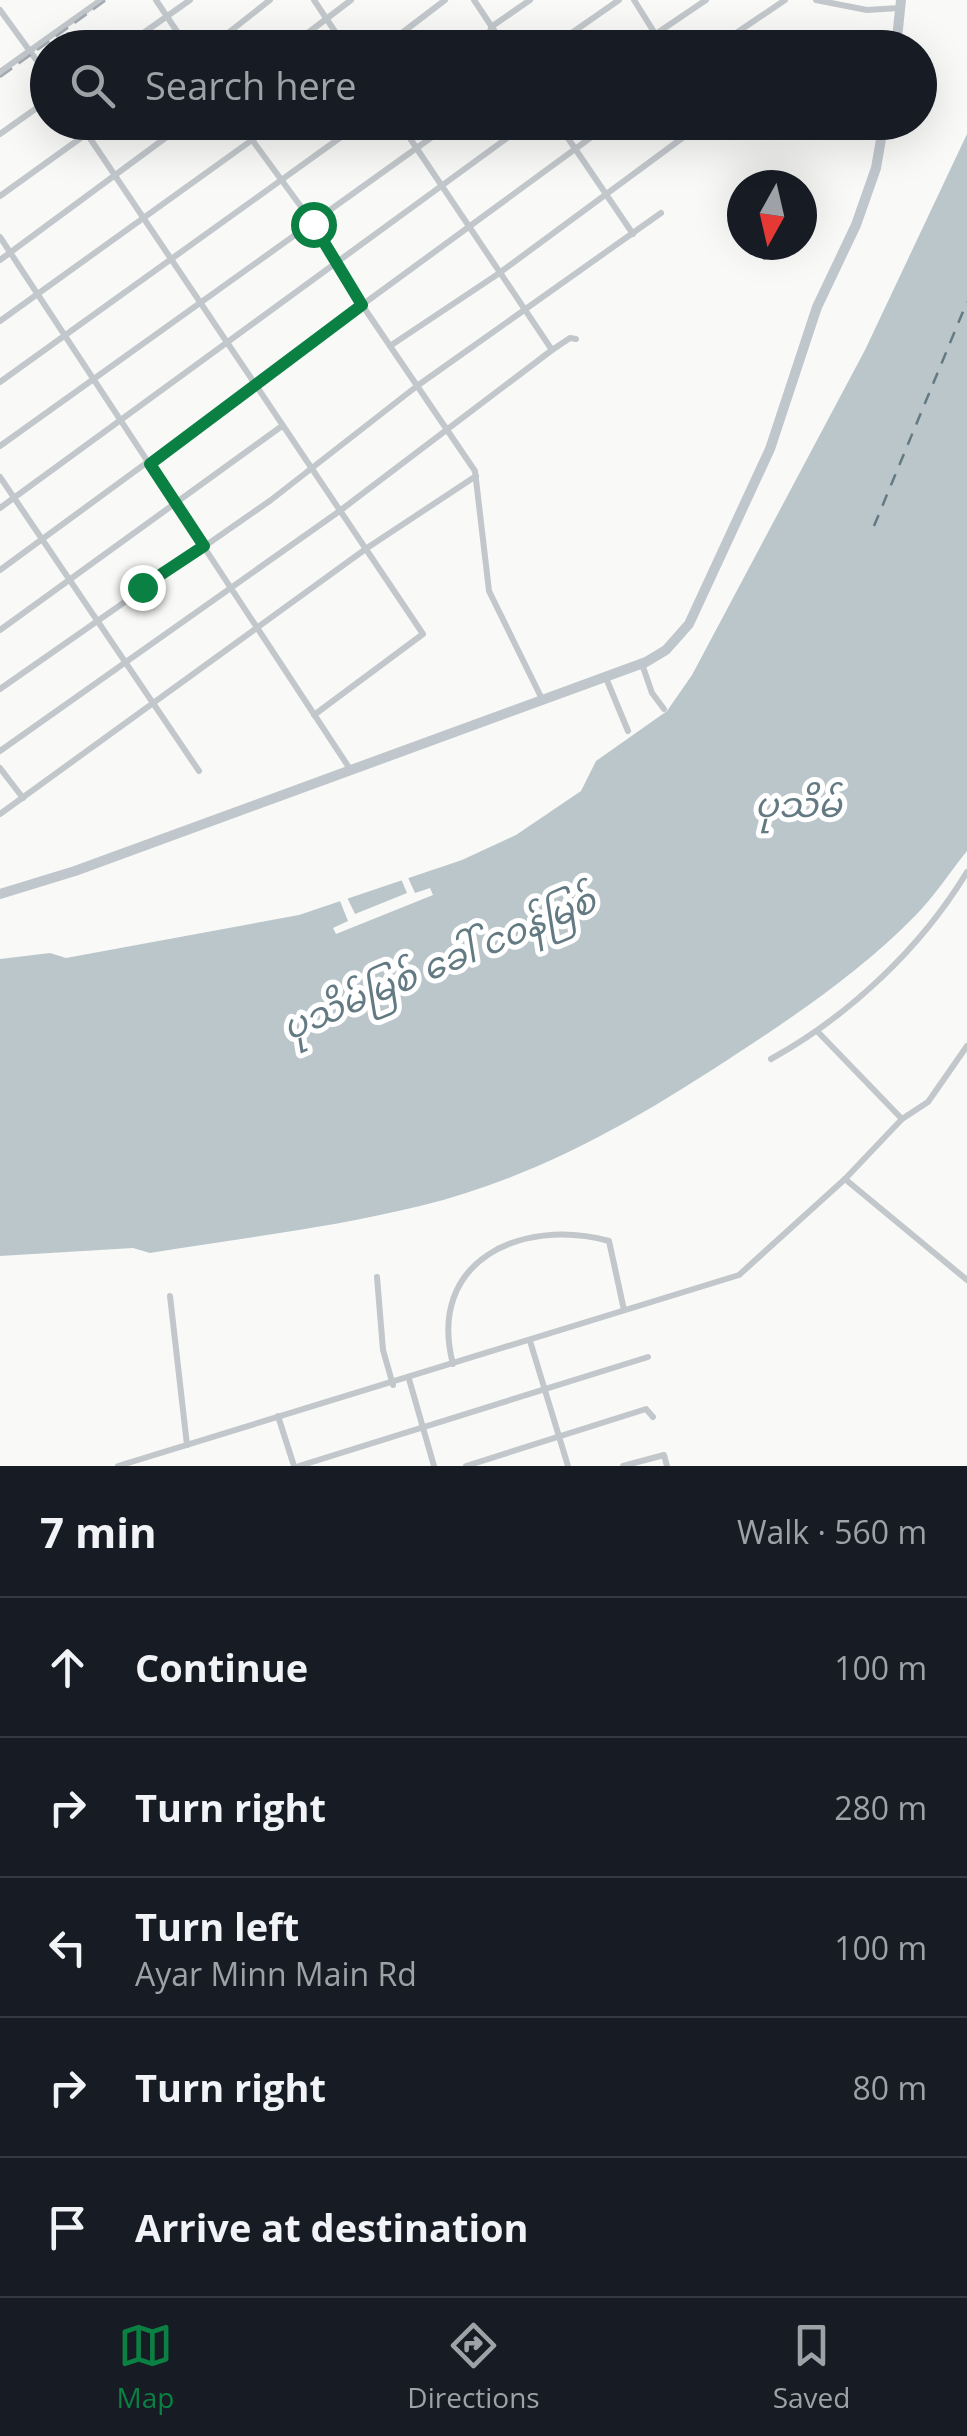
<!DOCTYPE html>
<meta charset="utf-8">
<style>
:root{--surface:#171b24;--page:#242831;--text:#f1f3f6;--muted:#9ea1a6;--line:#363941;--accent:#0b8043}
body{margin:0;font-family:"Open Sans","Noto Sans Myanmar",sans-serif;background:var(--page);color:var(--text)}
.compass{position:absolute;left:727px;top:170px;width:90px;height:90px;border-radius:50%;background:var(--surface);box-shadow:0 10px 40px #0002;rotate:188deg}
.stop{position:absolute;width:30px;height:30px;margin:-22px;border:8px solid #0b8043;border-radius:50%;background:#fff}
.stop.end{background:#0b8043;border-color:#fff;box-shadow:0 2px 10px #0008}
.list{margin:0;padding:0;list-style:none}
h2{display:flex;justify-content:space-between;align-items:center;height:130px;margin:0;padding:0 40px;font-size:42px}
h2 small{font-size:32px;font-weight:400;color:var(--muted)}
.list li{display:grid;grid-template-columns:65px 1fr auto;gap:30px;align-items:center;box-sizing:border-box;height:140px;padding:0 40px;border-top:2px solid var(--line)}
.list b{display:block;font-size:38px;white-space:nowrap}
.list p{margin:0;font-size:32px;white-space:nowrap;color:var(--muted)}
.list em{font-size:32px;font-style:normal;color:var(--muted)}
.icon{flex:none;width:55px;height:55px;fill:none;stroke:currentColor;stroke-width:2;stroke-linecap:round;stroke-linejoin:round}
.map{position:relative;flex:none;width:967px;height:1466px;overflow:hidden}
.search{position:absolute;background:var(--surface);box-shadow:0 10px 40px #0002;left:30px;right:30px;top:30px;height:110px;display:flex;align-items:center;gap:25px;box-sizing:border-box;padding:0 35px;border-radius:55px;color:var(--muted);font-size:38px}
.sheet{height:830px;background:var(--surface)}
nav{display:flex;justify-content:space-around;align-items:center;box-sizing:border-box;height:140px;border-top:2px solid var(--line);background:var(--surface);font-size:28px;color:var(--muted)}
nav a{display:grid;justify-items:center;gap:5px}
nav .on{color:var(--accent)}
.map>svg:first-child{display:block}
.water{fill:#bbc6cb}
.pier{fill:#f9f9f7}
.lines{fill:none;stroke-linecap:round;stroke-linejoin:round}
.ferry{stroke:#637a83;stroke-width:2.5;stroke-dasharray:12 10;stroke-linecap:butt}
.street{stroke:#c2c7cb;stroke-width:6}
.secondary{stroke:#c0c7cc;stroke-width:10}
.rail{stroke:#a3aab0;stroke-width:2.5;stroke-dasharray:15 8;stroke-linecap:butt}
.route{stroke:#0b8043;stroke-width:12}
.labels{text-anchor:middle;stroke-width:10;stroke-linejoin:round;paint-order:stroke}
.water-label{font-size:35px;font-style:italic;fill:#637a83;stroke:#fff}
</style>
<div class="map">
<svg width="967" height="1466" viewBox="0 0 967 1466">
<rect width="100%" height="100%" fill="#f9f9f7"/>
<path class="water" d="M967 134V851C950 872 934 897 915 916 863 969 802 1011 741 1051 638 1119 541 1176 420 1206 331 1228 240 1238 150 1253L133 1248 0 1256V959L50 953 66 958 299 915 462 860 516 835 581 791 596 761 667 711 692 675 865 350Z"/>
<polygon class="pier" points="405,871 415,893 430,888 433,895 336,934 333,928 348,921 338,896 345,893 355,914 407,893 399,874"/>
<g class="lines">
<polyline class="ferry" points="874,526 967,302"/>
<g class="street">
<polyline points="156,0 188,48"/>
<polyline points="314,0 346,48"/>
<polyline points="474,0 506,48"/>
<polyline points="634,0 664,48"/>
<polyline points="816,0 867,10 899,8"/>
<polyline points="0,10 48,76"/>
<polyline points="491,27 530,0"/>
<polyline points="122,48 190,0"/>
<polyline points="209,48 270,0"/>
<polyline points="288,48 351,0"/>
<polyline points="382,48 445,0"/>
<polyline points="467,48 493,29"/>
<polyline points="550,48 619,0"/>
<polyline points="635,48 706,0"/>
<polyline points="714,48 785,0"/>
<polyline points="0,72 101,0"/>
<polyline points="79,122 423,634 314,715"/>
<polyline points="239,122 313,223 335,265 475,471 489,591 542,699"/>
<polyline points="399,122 552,350 570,338 576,339"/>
<polyline points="557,122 633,234"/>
<polyline points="0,134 48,100"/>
<polyline points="0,196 103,122"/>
<polyline points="0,237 350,769"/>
<polyline points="0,260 187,122"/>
<polyline points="0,321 277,122"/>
<polyline points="390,346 498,274 704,122"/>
<polyline points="0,382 362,122"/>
<polyline points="0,446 453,122"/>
<polyline points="0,477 199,771"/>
<polyline points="0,508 529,122"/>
<polyline points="0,570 612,122"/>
<polyline points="0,630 282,426"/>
<polyline points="642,664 652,693 664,709"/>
<polyline points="606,678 628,731"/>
<polyline points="0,689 271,500 417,386 661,213"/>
<polyline points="0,751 341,510 552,350"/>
<polyline points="0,768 23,798"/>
<polyline points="0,814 367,548 476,476"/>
<polyline points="817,1031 902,1119"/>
<path d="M771 1059C849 1016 921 948 967 872"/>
<polyline points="845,1179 967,1280"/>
<polyline points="377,1277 383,1350 393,1385"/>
<polyline points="170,1296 187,1445"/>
<polyline points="530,1341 568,1466"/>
<path d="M453 1364C426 1261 521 1217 609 1241L624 1310"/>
<polyline points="409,1379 434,1466"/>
<polyline points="278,1416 294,1466"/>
<polyline points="118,1466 739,1275 845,1179 902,1119 928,1102 967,1046"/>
<polyline points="299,1466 648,1357"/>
<polyline points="466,1466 646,1409 653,1417"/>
<polyline points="623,1466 664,1455 667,1466"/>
</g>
<g class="secondary">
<polyline points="896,48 901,0"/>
<polyline points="0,894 75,871 646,662 666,650 689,624 770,449 817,307 856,225 876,168 884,122"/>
</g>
<polyline class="rail" points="0,77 106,0"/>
</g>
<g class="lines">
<polyline class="route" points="142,587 204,546 150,464 362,305 313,224"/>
</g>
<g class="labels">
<g class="water-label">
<text x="798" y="817">ပုသိမ်</text>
<text transform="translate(439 964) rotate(-23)" y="12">ပုသိမ်မြစ် ခေါ် ငဝန်မြစ်</text>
</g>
</g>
</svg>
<svg class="compass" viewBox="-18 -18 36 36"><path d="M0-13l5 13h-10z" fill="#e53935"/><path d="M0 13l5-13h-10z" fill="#9ea1a6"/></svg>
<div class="stop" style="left:313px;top:224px"></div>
<div class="stop end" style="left:142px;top:587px"></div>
<div class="search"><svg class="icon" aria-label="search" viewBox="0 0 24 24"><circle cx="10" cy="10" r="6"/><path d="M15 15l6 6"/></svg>Search here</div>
</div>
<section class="sheet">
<h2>7 min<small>Walk · 560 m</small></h2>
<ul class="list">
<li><svg class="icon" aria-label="ahead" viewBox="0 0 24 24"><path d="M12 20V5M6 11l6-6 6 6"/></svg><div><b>Continue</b></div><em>100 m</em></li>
<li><svg class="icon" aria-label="right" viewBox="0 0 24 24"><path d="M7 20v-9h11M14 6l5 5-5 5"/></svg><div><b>Turn right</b></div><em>280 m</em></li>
<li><svg class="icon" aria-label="left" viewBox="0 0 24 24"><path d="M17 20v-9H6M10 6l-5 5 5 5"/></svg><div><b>Turn left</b><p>Ayar Minn Main Rd</p></div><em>100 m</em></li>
<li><svg class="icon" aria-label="right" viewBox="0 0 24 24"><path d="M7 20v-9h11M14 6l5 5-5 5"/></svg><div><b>Turn right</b></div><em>80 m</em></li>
<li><svg class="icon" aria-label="arrive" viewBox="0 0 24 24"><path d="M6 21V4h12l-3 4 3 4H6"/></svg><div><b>Arrive at destination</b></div></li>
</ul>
</section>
<nav>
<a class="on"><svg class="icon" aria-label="map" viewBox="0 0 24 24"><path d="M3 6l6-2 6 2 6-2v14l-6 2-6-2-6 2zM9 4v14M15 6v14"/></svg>Map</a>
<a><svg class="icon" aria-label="directions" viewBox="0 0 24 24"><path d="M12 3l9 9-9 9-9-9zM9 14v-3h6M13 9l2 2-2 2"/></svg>Directions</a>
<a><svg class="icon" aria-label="saved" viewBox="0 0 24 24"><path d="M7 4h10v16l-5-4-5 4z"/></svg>Saved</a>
</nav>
